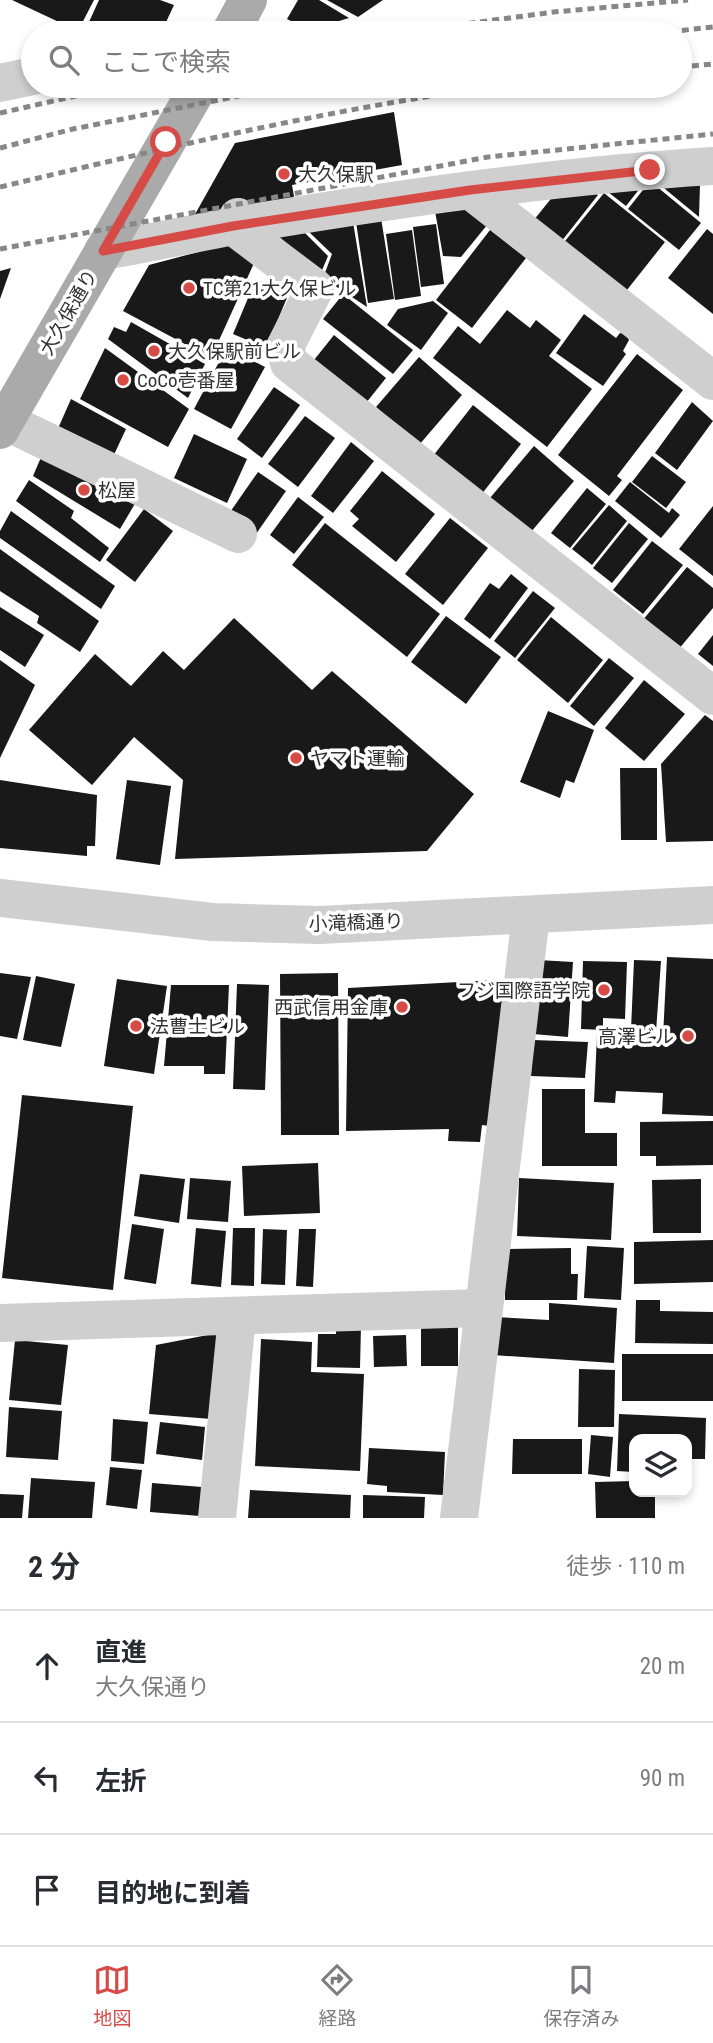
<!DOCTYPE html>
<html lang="ja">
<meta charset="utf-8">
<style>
:root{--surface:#fff;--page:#f2f2f3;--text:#2b2b33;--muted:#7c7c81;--line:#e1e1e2;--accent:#d74b46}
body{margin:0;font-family:"Roboto Condensed","Noto Sans JP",sans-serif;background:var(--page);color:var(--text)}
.controls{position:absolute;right:21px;bottom:21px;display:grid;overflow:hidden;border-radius:14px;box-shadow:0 4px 10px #0003}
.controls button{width:63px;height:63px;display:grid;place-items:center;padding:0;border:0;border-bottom:2px solid var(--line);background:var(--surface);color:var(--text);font:35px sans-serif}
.stop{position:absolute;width:21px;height:21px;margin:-16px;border:5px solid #d74b46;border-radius:50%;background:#fff}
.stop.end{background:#d74b46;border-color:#fff;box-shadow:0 2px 7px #0008}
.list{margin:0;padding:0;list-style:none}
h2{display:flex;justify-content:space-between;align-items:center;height:91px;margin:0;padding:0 28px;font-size:30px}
h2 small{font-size:23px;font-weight:400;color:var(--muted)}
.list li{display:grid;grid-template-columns:46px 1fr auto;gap:21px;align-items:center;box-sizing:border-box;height:112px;padding:0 28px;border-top:2px solid var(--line)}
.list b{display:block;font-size:26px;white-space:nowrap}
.list p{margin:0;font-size:23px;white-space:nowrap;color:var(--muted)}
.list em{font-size:23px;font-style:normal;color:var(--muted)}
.icon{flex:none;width:38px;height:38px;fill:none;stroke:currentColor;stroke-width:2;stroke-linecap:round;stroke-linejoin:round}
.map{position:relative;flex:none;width:713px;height:1518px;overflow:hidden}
.search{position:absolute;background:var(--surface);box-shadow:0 4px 10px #0003;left:21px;right:21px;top:21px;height:77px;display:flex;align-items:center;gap:18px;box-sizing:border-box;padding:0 24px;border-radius:38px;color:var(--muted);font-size:26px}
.sheet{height:427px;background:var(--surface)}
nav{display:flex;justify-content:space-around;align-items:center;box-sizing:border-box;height:98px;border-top:2px solid var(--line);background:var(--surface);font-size:19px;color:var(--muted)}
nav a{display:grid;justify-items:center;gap:4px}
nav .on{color:var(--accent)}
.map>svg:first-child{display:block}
.building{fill:#191919}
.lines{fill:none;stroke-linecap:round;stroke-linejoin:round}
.minor{stroke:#cfcfcf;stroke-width:38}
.major{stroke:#aaa;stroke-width:38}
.rail{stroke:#878787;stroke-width:5;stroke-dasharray:7 5;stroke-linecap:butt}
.route{stroke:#d74b46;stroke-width:9}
.poi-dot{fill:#d74b46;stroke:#fff;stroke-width:2.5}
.labels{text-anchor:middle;stroke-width:7;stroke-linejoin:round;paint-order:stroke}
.poi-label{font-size:19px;fill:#323232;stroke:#fff;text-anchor:start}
.street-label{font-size:19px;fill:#323232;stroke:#fff}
</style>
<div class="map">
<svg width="713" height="1518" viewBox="0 0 713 1518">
<rect width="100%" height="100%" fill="#fff"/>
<g class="building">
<polygon points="12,0 94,0 78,31"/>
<polygon points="99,0 160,0 174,5 161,33 144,29 129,33 84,33"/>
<polygon points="298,0 319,0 349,18 309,30 287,19"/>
<polygon points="327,0 383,0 358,17"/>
<polygon points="394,112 402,165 292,185 296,208 189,225 235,143"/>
<polygon points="650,181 701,223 679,250 628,209"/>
<polygon points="659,184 700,184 699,217"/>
<polygon points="641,187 626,206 604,189"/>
<polygon points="593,191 598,195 557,247 529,226 554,195"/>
<polygon points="604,193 665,242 623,295 561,246"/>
<polygon points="469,203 492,219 461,257 443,256 435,211"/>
<polygon points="381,218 394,299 368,303 356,222"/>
<polygon points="353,222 367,307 323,278 332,254 309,232"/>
<polygon points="436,224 444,284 421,287 413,227"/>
<polygon points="707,229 713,234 713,314 668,278"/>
<polygon points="302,230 328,256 320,275 277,235"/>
<polygon points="412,230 421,296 395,300 386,234"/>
<polygon points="490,230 526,258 472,328 436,300"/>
<polygon points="232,243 255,261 211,358 123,311 149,265"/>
<polygon points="11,268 0,299 0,271"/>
<polygon points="256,279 289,293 266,348 233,334"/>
<polygon points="343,294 413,350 393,374 323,319"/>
<polygon points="433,301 448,313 421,350 387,325 398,309"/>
<polygon points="507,310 530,328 536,320 561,340 549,356 592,389 547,447 433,358 458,326 480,344"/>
<polygon points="584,314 616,338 620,333 626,334 629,340 623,351 626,354 603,386 556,353"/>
<polygon points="131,322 205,364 188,398 108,339 114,327 126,332"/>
<polygon points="334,335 386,378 362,408 310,365"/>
<polygon points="227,347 265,367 231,429 194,409"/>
<polygon points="105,348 189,409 168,447 80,399"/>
<polygon points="637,354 683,390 617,476 622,480 609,496 558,455"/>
<polygon points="419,357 462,395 419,445 376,407"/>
<polygon points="274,387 300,405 262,458 237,439"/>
<polygon points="71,399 126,429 112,459 56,433"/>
<polygon points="692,402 713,421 677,470 655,453"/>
<polygon points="473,405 521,444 481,495 433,456"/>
<polygon points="305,416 335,438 298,487 268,464"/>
<polygon points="194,434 247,459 227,503 174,478"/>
<polygon points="351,442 374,461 333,513 311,496"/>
<polygon points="534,446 574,481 531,532 490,498"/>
<polygon points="42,455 136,502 120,529 33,476"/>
<polygon points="652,456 686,482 666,508 632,482"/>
<polygon points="382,471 435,514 396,562 352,526 359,519 350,511"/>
<polygon points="258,472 286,491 256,534 228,515"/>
<polygon points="29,480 74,511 71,518 109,548 100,562 16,501"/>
<polygon points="630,482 669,513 672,508 680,515 661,538 615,501"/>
<polygon points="587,488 606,504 570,548 551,533"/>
<polygon points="298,497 324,517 294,554 270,535"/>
<polygon points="609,505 627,521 592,565 572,549"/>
<polygon points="713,506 713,576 679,549"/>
<polygon points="144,509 173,531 135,582 106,560"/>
<polygon points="11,511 115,586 101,609 0,538 0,531"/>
<polygon points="450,518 488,548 443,605 405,574"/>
<polygon points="325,523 440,614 407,657 292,565"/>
<polygon points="629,523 648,539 612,583 593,568"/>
<polygon points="652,541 683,565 643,614 613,590"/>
<polygon points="0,549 99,621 80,652 37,623 39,616 0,591"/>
<polygon points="687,567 713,588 713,608 678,650 642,621"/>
<polygon points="511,574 528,588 490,639 464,619 490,583 499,589"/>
<polygon points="533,591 555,608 515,658 494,641"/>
<polygon points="0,607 44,635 25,667 0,650"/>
<polygon points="446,616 501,657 466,704 411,662"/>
<polygon points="551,617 603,660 568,703 517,660"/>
<polygon points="234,618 312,690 332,671 474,794 427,851 175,859 183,780 134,737 92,785 29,730 95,654 131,686 163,651 184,670"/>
<polygon points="713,635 713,666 698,654"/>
<polygon points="609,658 634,678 594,726 570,706"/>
<polygon points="0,660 35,685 0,758"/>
<polygon points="644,680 685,714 644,761 605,728"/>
<polygon points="548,711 594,730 574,783 566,780 560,798 520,782"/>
<polygon points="705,715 713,721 713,841 666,842 661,764"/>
<polygon points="620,768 657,768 657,840 621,840"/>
<polygon points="0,780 97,795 95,846 87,846 87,856 0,848"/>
<polygon points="127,780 171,786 160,865 116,859"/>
<polygon points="667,957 713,959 713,1116 662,1114 663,1093 616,1091 615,1103 594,1102 597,1034 663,1037"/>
<polygon points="538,960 573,962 568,1037 533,1034"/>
<polygon points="634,960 661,961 656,1032 631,1030"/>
<polygon points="583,961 627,962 625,1019 603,1018 603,1030 581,1029"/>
<polygon points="0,973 31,977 17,1039 0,1036"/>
<polygon points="338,973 339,1135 281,1135 280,974"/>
<polygon points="36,976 75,984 61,1047 23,1040"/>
<polygon points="117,979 167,986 154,1074 104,1066"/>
<polygon points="496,980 505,990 498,1127 482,1125 480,1142 448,1141 449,1129 346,1131 348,988"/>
<polygon points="237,984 269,985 265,1090 233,1089"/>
<polygon points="171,985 229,985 225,1074 204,1074 204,1066 164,1066"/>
<polygon points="533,1040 588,1042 585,1078 531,1076"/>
<polygon points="542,1089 585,1089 585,1133 617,1133 617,1166 542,1166"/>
<polygon points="22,1095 133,1106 113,1290 2,1278"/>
<polygon points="713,1121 713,1165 656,1166 656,1156 640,1156 640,1122"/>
<polygon points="318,1163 320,1213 244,1216 242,1166"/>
<polygon points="140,1174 185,1179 179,1223 134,1216"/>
<polygon points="190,1178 231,1181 228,1222 187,1219"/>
<polygon points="519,1178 614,1183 611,1240 517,1236"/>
<polygon points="701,1179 701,1233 653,1233 652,1180"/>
<polygon points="132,1224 164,1229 156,1284 124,1279"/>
<polygon points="196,1228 226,1231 221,1287 191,1284"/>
<polygon points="233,1228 255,1228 254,1286 231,1285"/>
<polygon points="263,1229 287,1230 285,1285 261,1284"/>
<polygon points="299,1229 316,1229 313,1287 296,1286"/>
<polygon points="713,1240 713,1282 634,1284 634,1242"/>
<polygon points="587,1246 624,1248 621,1300 584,1298"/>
<polygon points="571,1248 571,1274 578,1274 577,1300 505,1300 505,1249"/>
<polygon points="636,1300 660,1300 660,1311 713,1312 713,1344 635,1343"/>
<polygon points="549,1303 617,1308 614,1363 492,1355 494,1317 549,1320"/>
<polygon points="421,1323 458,1324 458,1366 421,1366"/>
<polygon points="336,1325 361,1326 360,1368 317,1367 318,1334 336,1334"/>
<polygon points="218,1333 211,1419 149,1414 156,1345"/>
<polygon points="406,1335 407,1366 374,1367 373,1336"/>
<polygon points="261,1339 312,1342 311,1372 364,1374 360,1471 255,1466"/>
<polygon points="15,1340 68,1345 61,1405 9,1400"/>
<rect x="622" y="1354" width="91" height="47"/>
<polygon points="579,1369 615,1370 614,1427 578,1427"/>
<polygon points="9,1407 62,1411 58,1460 6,1457"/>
<polygon points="619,1414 706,1418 705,1459 692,1459 692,1474 687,1474 687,1439 634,1439 634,1472 617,1471"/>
<polygon points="113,1419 148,1422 144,1464 111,1461"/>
<polygon points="160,1422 205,1427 202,1460 156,1454"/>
<polygon points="591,1435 613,1437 610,1477 588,1474"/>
<polygon points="513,1439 582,1439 582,1474 512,1474"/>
<polygon points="369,1448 445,1452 443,1495 387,1492 387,1486 367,1484"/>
<polygon points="110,1467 142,1470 137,1509 106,1505"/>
<polygon points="31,1478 95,1482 92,1518 28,1518"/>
<polygon points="634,1481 634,1492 655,1492 655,1518 596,1518 595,1482"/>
<polygon points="152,1483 202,1487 200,1516 150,1512"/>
<polygon points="250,1490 351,1495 350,1518 248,1518"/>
<polygon points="0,1494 24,1495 22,1518 0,1518"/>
<polygon points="363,1495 425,1497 424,1518 363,1518"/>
</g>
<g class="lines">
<g class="minor">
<polyline points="0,83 33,76"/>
<polyline points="470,190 713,381"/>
<polyline points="238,217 233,226 315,288 285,347 289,363 713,696"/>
<path d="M103 251C147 244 190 234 234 226 392 199 553 176 713 166"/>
<polyline points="5,421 238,534"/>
<polyline points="0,898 213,922 320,925 713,905"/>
<polyline points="0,1323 483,1308"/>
<polyline points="217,1518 237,1317"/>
<polyline points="459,1518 531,915"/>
</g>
<g class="major">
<polyline points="230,33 248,0"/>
<polyline points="0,430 199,86"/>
</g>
<g class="rail">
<polyline points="397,33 554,12 688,0"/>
<polyline points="658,33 713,27"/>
<polyline points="680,67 713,64"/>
<polyline points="0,113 120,86"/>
<polyline points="0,148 73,129 289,86"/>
<path d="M0 187C165 148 330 109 499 86"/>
<polyline points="0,249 488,157 713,134"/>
</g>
</g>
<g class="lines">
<polyline class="route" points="166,142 103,251 233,226 470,190 650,170"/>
</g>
<g class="poi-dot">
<circle cx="284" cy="174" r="7"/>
<circle cx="189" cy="288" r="7"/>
<circle cx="154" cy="351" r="7"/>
<circle cx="123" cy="380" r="7"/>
<circle cx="84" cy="490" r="7"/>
<circle cx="296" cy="758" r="7"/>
<circle cx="604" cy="990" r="7"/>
<circle cx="402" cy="1007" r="7"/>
<circle cx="136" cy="1026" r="7"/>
<circle cx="688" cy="1036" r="7"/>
</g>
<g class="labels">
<g class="poi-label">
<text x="298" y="181">大久保駅</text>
<text x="203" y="295">TC第21大久保ビル</text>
<text x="168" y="358">大久保駅前ビル</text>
<text x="137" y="387">CoCo壱番屋</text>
<text x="98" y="497">松屋</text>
<text x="310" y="765">ヤマト運輸</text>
<text x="590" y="997" text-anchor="end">フジ国際語学院</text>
<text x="388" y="1014" text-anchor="end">西武信用金庫</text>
<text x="150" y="1033">法曹士ビル</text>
<text x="674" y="1043" text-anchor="end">高澤ビル</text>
</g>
<g class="street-label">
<text transform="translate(68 312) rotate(-60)" y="7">大久保通り</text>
<text transform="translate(356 922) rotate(-2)" y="7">小滝橋通り</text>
</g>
</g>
</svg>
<div class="controls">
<button><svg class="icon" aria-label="layers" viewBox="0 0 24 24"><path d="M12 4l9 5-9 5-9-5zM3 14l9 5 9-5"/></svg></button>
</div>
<div class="stop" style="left:166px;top:142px"></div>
<div class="stop end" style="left:650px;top:170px"></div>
<div class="search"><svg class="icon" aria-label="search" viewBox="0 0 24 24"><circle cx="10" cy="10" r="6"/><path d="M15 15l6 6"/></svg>ここで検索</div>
</div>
<section class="sheet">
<h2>2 分<small>徒歩 · 110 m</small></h2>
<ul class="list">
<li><svg class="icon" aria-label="ahead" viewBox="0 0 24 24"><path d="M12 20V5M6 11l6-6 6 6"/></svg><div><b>直進</b><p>大久保通り</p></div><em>20 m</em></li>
<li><svg class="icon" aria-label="left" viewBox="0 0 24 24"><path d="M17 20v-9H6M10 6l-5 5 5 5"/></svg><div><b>左折</b></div><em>90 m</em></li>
<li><svg class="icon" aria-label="arrive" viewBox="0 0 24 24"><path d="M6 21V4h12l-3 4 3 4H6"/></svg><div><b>目的地に到着</b></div></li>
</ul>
</section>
<nav>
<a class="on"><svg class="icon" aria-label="map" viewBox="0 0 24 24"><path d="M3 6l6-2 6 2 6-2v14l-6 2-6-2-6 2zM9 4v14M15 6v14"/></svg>地図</a>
<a><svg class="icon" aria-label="directions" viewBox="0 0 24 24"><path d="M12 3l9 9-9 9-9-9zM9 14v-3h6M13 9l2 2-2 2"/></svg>経路</a>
<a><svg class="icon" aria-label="saved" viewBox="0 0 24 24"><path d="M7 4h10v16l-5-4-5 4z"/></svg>保存済み</a>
</nav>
